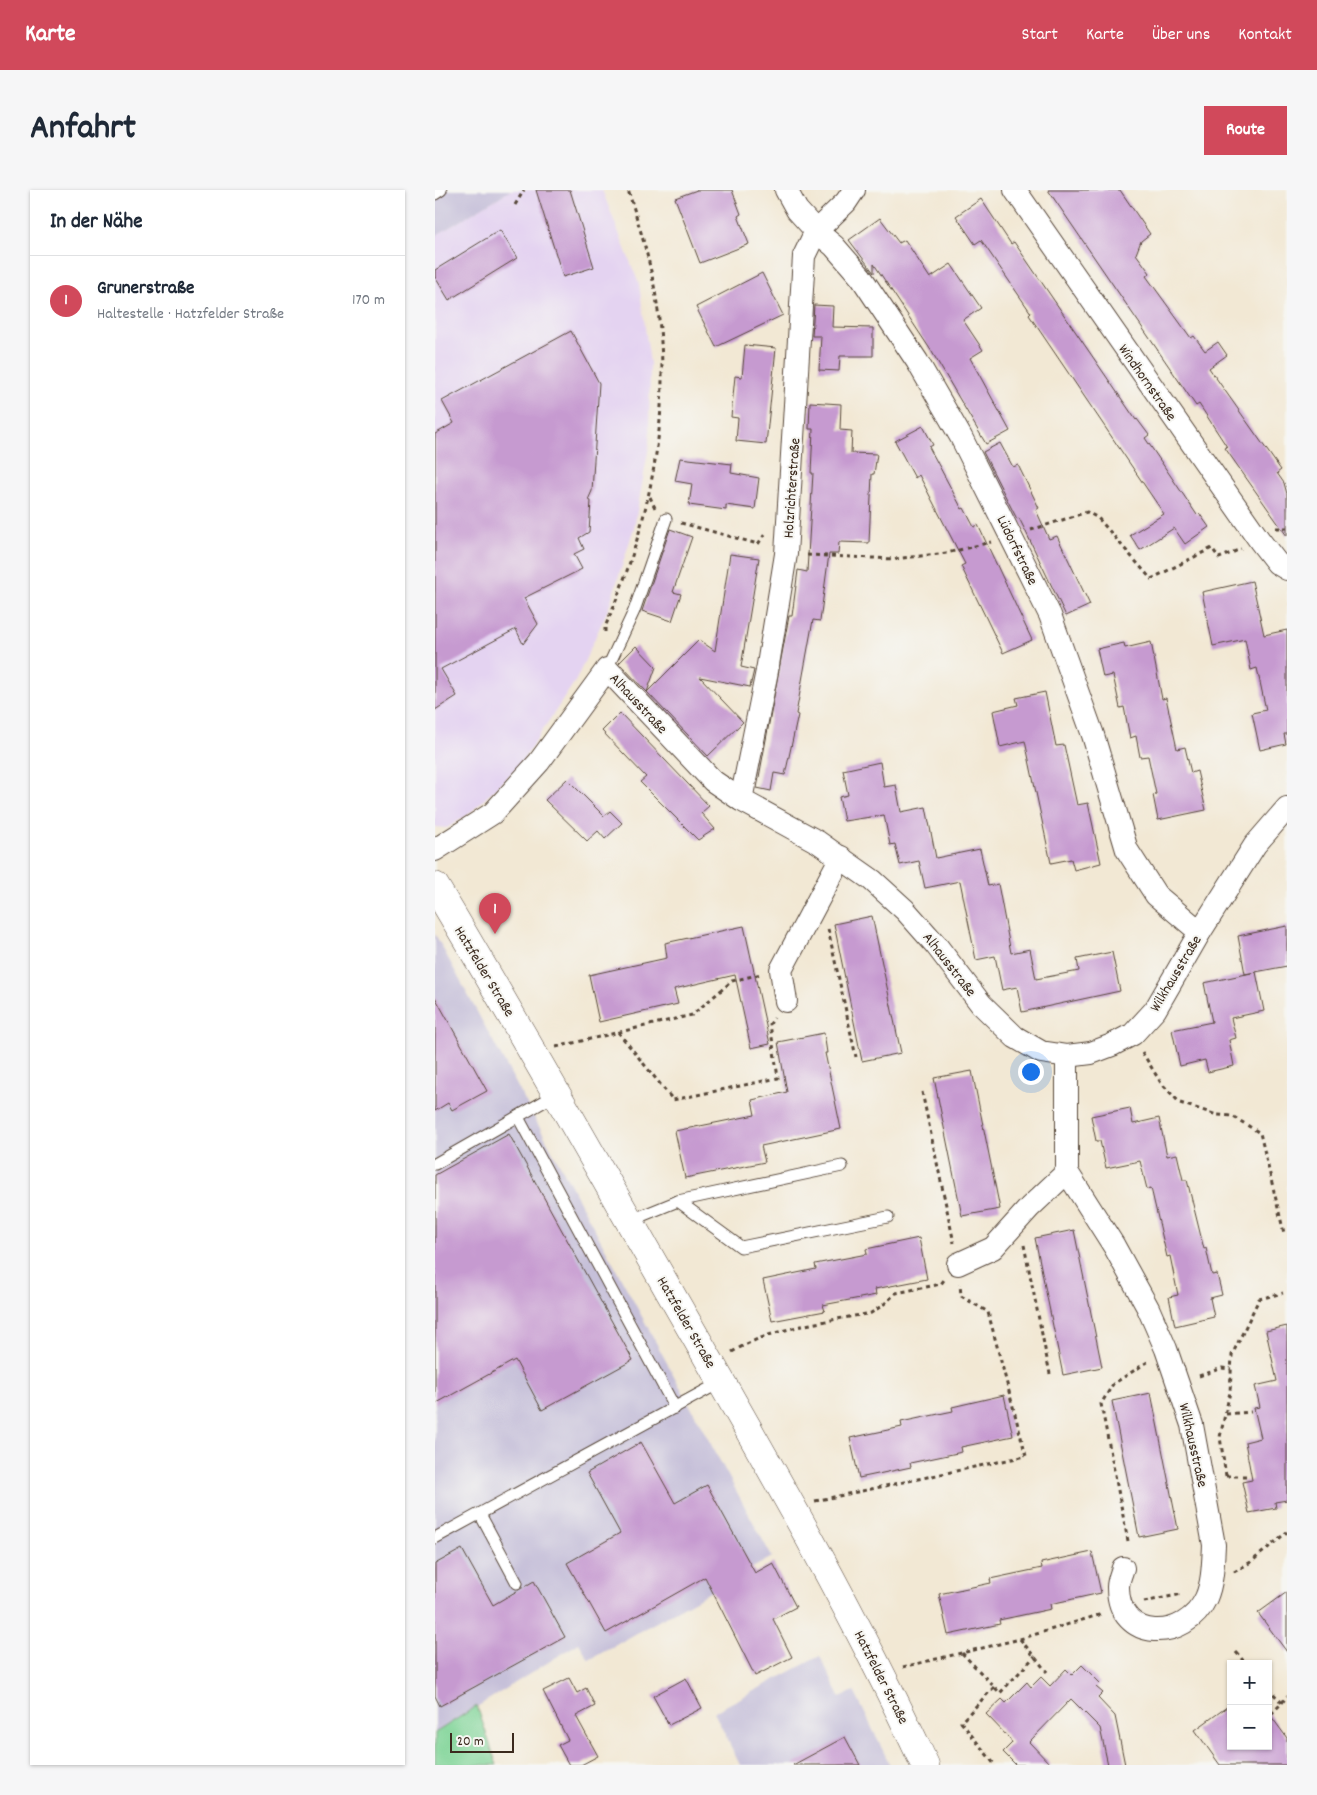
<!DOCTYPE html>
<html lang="de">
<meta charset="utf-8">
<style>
:root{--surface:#fff;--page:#f6f6f7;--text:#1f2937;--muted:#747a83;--line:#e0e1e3;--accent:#d1495b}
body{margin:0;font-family:Dekko,sans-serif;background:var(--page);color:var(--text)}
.controls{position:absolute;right:15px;bottom:15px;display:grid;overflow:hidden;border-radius:0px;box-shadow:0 1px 4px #0004}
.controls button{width:45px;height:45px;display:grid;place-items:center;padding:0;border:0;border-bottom:1px solid var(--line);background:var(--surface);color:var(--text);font:25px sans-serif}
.scale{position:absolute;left:15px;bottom:12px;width:64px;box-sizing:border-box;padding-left:5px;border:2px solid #3b2a1e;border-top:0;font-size:14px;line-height:18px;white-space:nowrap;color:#3b2a1e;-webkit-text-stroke:4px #f6f6f2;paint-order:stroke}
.you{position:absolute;left:595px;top:881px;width:18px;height:18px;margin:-12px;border:4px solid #fff;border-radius:50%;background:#1a73e8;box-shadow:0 0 0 8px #1a73e833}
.badge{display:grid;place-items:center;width:32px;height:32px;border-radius:50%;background:var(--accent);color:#fff;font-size:16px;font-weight:700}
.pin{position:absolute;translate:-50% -41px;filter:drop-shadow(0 1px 2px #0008)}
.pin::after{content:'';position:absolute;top:26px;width:18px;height:15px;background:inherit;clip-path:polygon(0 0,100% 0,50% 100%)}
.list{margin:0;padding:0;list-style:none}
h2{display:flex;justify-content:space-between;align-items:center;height:65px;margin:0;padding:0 20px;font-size:21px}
h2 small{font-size:16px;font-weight:400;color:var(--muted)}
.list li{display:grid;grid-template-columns:32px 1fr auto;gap:15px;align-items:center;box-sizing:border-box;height:90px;padding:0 20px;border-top:1px solid var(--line)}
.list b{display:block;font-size:19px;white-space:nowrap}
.list p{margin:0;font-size:16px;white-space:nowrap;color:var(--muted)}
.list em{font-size:16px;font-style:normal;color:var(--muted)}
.map{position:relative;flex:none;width:852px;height:1575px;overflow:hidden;border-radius:0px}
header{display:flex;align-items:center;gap:30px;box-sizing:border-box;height:70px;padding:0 25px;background:var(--accent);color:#fff}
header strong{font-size:24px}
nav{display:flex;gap:28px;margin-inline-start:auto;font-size:18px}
.intro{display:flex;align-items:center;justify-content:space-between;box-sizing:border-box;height:120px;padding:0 30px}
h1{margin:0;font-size:35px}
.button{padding:12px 22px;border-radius:0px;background:var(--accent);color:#fff;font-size:18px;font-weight:700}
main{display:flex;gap:30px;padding:0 30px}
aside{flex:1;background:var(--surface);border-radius:0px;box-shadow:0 1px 4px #0004}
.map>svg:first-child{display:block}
.built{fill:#e4d3f1}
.industrial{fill:#c6c0d9}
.green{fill:#7fd497;stroke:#5d7f5a}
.building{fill:#c69ad0}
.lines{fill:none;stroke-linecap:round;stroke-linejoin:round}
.service-casing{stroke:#564639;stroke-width:13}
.minor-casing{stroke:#564639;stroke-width:24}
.secondary-casing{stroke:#564639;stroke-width:29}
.path{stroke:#564639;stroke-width:3;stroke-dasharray:4 4;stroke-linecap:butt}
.service{stroke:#fff;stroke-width:11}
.minor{stroke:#fff;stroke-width:22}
.secondary{stroke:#fff;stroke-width:28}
.labels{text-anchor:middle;stroke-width:4;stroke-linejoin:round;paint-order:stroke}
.street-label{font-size:15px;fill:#3b2a1e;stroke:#f6f6f2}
</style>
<header>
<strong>Karte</strong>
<nav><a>Start</a><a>Karte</a><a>Über uns</a><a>Kontakt</a></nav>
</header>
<div class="intro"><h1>Anfahrt</h1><a class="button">Route</a></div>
<main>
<aside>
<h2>In der Nähe<small></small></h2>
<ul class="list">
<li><span class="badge">1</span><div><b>Grunerstraße</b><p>Haltestelle · Hatzfelder Straße</p></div><em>170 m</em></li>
</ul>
</aside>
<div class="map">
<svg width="852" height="1575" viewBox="0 0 852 1575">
<rect width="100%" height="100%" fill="#f6f6f2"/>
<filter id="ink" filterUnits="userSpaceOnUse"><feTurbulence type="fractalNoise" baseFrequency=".02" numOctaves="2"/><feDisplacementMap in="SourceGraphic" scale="10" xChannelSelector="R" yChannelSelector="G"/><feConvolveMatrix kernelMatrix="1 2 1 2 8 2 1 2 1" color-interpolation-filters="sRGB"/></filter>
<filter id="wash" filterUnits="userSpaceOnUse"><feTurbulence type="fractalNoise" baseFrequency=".0096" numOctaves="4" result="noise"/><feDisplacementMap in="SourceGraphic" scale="20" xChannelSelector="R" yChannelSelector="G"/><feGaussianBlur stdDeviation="1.12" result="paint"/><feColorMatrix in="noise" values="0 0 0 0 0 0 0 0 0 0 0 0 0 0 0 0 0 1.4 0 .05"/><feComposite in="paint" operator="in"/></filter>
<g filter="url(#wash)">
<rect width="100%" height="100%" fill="#f2e8d4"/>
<polygon class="built" points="76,0 167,0 204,94 215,173 214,256 199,338 174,417 141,490 83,577 34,624 12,638 0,637 0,46"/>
<g class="industrial">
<polygon points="0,0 76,0 0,46"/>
<polygon points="0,744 337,1367 154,1470 144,1453 0,1543"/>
<polygon points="385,1466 405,1507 419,1501 455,1575 305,1575 279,1522"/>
</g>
<polygon class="green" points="42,1516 62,1575 0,1575 0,1543"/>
<g id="blocks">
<g class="building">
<polygon points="101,0 135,0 159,77 128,87"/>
<polygon points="262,0 297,0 306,24 303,26 314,54 265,73 240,8"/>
<polygon points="613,0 685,0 715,44 706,51 701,64 715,83 711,86 756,148 759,146 770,161 783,152 792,165 774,178 846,280 842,283 849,293 852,304 852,346 790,258 792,257 764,214 761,216"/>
<polygon points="546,9 576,54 579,52 701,230 702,229 714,245 710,248 762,325 764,323 774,337 750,354 739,338 705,360 695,345 729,324 594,125 596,123 546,50 540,54 521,26"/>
<polygon points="445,28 464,53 470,50 495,88 516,74 546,118 528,130 548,160 535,168 575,241 551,254 497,162 439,74 439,83 414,50"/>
<polygon points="65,40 82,68 14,110 0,87 0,80"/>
<polygon points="327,83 348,125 281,157 261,117"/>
<polygon points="379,115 398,116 397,137 438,138 438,166 405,166 404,181 384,180 386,146 377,146"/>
<polygon points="136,141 164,193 157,301 153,310 156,311 154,342 144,348 149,359 139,364 147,379 89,408 103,434 88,454 81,439 6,479 22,506 0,520 0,244 19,233 7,211"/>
<polygon points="310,155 341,158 331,254 301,251 303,228 296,227 300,186 307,187"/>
<polygon points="375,212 406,214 405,240 417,241 416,263 442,264 439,284 437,284 434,353 404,352 403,364 394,364 385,431 378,430 361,524 363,525 350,585 339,583 336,601 322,598 354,426 357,426 363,380 372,382 378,283 376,283 378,239 374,239"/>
<polygon points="488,236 498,255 494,257 527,319 529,318 539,337 543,335 597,450 568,463 526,376 530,374 484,285 480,288 460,251"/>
<polygon points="565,253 578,277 583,275 604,318 601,320 614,349 622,346 655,415 631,426 590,340 584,328 582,329 548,262"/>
<polygon points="245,268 297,274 296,283 324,288 320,319 291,315 291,320 254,315 257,294 240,291"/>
<polygon points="235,339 257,347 238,402 246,404 237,431 207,421"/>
<polygon points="295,364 324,368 306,477 319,480 315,497 265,487 308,532 273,566 212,502 264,450 280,461"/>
<polygon points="817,391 829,445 852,440 852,544 849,544 851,554 825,560 817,523 831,520 822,478 816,480 810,449 778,456 767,402"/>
<polygon points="716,452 727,509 731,508 742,559 750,557 756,583 762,581 771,620 723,630 718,605 721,604 713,566 705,567 701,546 695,548 689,517 685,518 678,485 668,487 662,459 689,453 690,458"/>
<polygon points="201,456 221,477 212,502 184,473"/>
<polygon points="610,502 621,556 629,555 642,615 653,613 666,673 639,680 636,669 616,673 590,551 565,557 558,521 583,515 581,508"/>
<polygon points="185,523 274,616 266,623 280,639 263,650 205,592 211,587 167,541"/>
<polygon points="445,572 449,597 461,595 466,622 491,617 501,668 545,659 553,696 563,694 576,763 595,759 601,789 644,781 642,769 677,762 685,801 587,822 582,797 567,800 560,766 541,770 525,691 490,698 484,671 465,675 460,654 455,655 449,625 409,631 404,607 413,605 408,580"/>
<polygon points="132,589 169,626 175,621 187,633 170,649 163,641 152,651 110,610"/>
<polygon points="437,726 466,863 427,871 399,734"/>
<polygon points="309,736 335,854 316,858 300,785 239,799 243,814 164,832 154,785 232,768 230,753"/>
<polygon points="852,736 852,776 810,784 803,746"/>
<polygon points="821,782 829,821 796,828 801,848 794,850 799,876 773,882 770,870 745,876 737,840 777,832 769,793"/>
<polygon points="0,807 52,901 17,920 13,913 0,921"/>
<polygon points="389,843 392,863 390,863 406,939 326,956 330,972 250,988 240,941 320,925 317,910 352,902 343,852"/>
<polygon points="537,881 565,1019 527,1026 499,888"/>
<polygon points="695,918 698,934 724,928 732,966 742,964 748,990 752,990 769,1059 771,1058 777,1085 782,1084 787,1105 775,1108 779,1127 740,1136 734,1107 743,1105 735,1066 732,1067 716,998 712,999 705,971 671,978 665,951 661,951 656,926"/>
<polygon points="74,944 198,1170 107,1220 80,1170 0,1214 0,985"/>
<polygon points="639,1040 667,1177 628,1185 600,1048"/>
<polygon points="484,1048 492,1089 440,1099 441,1105 388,1115 390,1121 337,1131 328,1090 381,1079 380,1074 432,1064 431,1059"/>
<polygon points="852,1136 852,1310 840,1312 841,1318 814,1323 807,1292 817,1290 810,1252 826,1248 819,1218 825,1217 820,1196 842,1191 831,1141"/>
<polygon points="716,1203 743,1339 704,1347 677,1211"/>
<polygon points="569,1205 578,1246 526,1257 527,1262 475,1273 476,1277 424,1288 415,1248 467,1237 466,1232 518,1221 517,1217"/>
<polygon points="206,1252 240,1313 272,1295 320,1383 338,1373 361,1417 338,1429 357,1467 320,1486 270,1387 171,1443 132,1373 185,1343 152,1283"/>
<polygon points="27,1359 58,1415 99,1391 130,1447 5,1516 0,1506 0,1374"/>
<polygon points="657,1362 666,1403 615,1414 616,1419 564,1430 565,1434 513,1445 504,1404 556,1393 555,1389 607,1378 606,1373"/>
<polygon points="852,1402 852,1462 823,1423"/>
<polygon points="647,1475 665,1493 661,1497 668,1503 663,1508 680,1526 690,1575 673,1575 665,1538 636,1509 594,1552 616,1575 581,1575 568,1562 577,1553 574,1548 551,1524 567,1509 571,1513 592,1492 596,1497 606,1487 615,1496 631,1479 637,1485"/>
<polygon points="134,1488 142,1503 151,1498 160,1516 141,1526 163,1566 146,1575 134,1575 123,1555 133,1550 108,1501"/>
<polygon points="251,1488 267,1518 234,1535 218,1506"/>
<polygon points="796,1514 796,1556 833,1556 833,1522 852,1548 852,1575 785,1575 760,1540"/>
<polygon points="410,1547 425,1575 358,1575"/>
</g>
</g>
</g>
<g filter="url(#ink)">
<use href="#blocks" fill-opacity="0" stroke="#564639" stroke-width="1"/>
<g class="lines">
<g class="service-casing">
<g id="service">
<polyline points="0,4 6,0"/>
<polyline points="172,479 199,421 231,329"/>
<polyline points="83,927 240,1218"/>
<polyline points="0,974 122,904"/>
<polyline points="243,1011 306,1057 453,1027"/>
<polyline points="194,1031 243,1011 407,976"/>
<polyline points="45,1324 82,1393"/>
<polyline points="0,1348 286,1192"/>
</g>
</g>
<g class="minor-casing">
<g id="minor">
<polyline points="351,0 362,20 381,41 399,56 426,87 482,171 526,247 615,425 658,545 692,660 721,705 765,742"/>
<polyline points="580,0 825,351 842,373 852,379"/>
<polyline points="306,610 332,481 351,364 369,66 381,41 411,12 419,0"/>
<polyline points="0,660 58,623 104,572 172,479 278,591 306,610 383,652 437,690 470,720 501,755 546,814 580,847 606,862 632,866 656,863 677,855 698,844 720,820 765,742 820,655 852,618"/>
<polyline points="351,811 346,780 406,667"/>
<path d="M632 866V982L679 1056 713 1118 731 1159 757 1235 779 1355C778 1372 778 1392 771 1408 751 1452 683 1453 683 1397 683 1391 686 1384 688 1378"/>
<polyline points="523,1074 558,1058 595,1017 632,982"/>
</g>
</g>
<g class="secondary-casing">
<path id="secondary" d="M0 696C80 829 156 964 233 1099 323 1256 414 1411 490 1575"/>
</g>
<g class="path">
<polyline points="80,15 89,0"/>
<polyline points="215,307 221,320"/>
<polyline points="246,333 323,354 330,344"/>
<polyline points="841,338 852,338"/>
<polyline points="596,340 652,322 663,328 716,389 777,358 784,368 806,359"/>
<polyline points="372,365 459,369 512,363 556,352"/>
<path d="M170 442V437C215 334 239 220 221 107 215 70 204 35 193 0"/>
<polyline points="393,739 421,867"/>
<polyline points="183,842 238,910 343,888 335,834 339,828"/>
<polyline points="121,857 257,825 297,791 326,784"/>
<polyline points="707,862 726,893 745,913 782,925 797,926 825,943 849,1043"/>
<polyline points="487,902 519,1053"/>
<polyline points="589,1055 615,1184"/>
<path d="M297 1162C338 1137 389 1132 436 1123L448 1115 461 1103 506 1094 509 1090"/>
<polyline points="764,1186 787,1178 796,1179"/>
<polyline points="791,1224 816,1222"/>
<polyline points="791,1286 785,1247 795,1202 797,1165 824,1109 848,1103"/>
<polyline points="791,1286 812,1286"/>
<polyline points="380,1311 591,1266 553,1122 526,1106 525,1094"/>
<polyline points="693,1351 666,1214 678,1194 714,1171"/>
<polyline points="799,1382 816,1372 852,1342"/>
<polyline points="709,1412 747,1404"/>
<polyline points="585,1449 612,1482"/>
<polyline points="801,1462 811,1474"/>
<polyline points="527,1463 565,1503 600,1466"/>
<polyline points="468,1477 585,1449 667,1424"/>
<polyline points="559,1497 526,1532 560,1575"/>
<polyline points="833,1498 847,1513 835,1525"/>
<polyline points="847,1513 852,1506"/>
</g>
<use href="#service" class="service"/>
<use href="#minor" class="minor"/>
<use href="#secondary" class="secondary"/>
</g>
</g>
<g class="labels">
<g class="street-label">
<text transform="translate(713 192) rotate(55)" y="5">Windhornstraße</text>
<text transform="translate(356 298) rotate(-86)" y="5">Holzrichterstraße</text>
<text transform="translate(583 360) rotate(64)" y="5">Lüdorfstraße</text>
<text transform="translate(204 513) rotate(47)" y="5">Alhausstraße</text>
<text transform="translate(515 774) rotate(52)" y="5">Alhausstraße</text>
<text transform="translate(50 781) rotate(59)" y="5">Hatzfelder Straße</text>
<text transform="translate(740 783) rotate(-59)" y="5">Wilkhausstraße</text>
<text transform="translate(252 1132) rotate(60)" y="5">Hatzfelder Straße</text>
<text transform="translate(759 1255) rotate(77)" y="5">Wilkhausstraße</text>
<text transform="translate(447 1487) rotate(63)" y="5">Hatzfelder Straße</text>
</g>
</g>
</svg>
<div class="controls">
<button>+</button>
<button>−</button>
</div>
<div class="scale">20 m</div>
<div class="you"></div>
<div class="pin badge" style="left:60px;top:744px">1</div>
</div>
</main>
